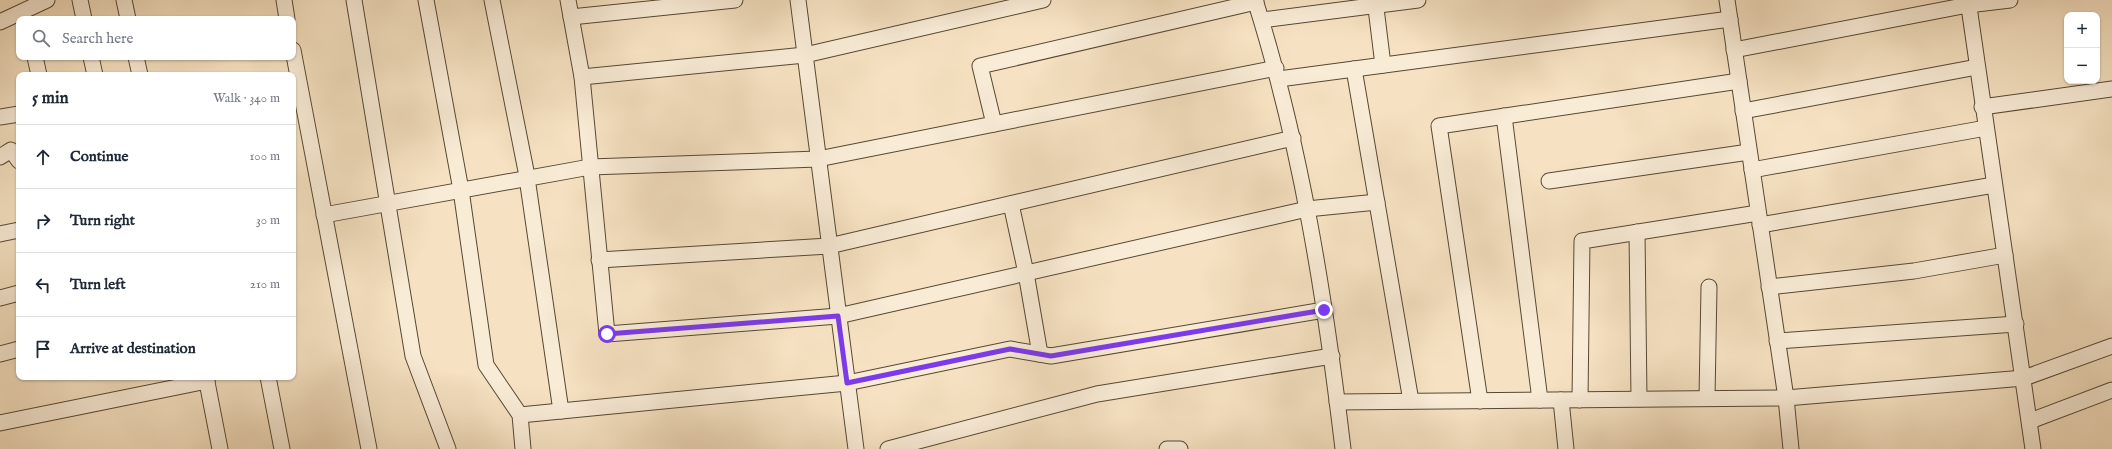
<!DOCTYPE html>
<meta charset="utf-8">
<style>
:root{--surface:#fff;--page:#f2f2f3;--text:#1f2937;--muted:#747a83;--line:#e0e1e3}
body{margin:0;font-family:"IM FELL English",serif;background:var(--page);color:var(--text)}
.controls{position:absolute;right:12px;top:12px;display:grid;overflow:hidden;border-radius:8px;box-shadow:0 1px 3px #0004}
.controls button{width:36px;height:36px;display:grid;place-items:center;padding:0;border:0;border-bottom:1px solid var(--line);background:var(--surface);color:var(--text);font:20px sans-serif}
.stop{position:absolute;width:12px;height:12px;margin:-9px;border:3px solid #7c3aed;border-radius:50%;background:#fff}
.stop.end{background:#7c3aed;border-color:#fff;box-shadow:0 1px 4px #0008}
.list{margin:0;padding:0;list-style:none}
h2{display:flex;justify-content:space-between;align-items:center;height:52px;margin:0;padding:0 16px;font-size:17px}
h2 small{font-size:13px;font-weight:400;color:var(--muted)}
.list li{display:grid;grid-template-columns:26px 1fr auto;gap:12px;align-items:center;box-sizing:border-box;height:64px;padding:0 16px;border-top:1px solid var(--line)}
.list b{display:block;font-size:15px;white-space:nowrap}
.list em{font-size:13px;font-style:normal;color:var(--muted)}
.icon{flex:none;width:22px;height:22px;fill:none;stroke:currentColor;stroke-width:2;stroke-linecap:round;stroke-linejoin:round}
.map{position:relative;flex:none;width:2112px;height:449px;overflow:hidden}
.search{position:absolute;background:var(--surface);box-shadow:0 1px 3px #0004;left:16px;top:16px;width:280px;height:44px;display:flex;align-items:center;gap:10px;box-sizing:border-box;padding:0 14px;border-radius:8px;color:var(--muted);font-size:15px}
.panel{position:absolute;background:var(--surface);box-shadow:0 1px 3px #0004;left:16px;top:72px;width:280px;height:308px;border-radius:8px}
.map>svg:first-child{display:block}
.lines{fill:none;stroke-linecap:round;stroke-linejoin:round}
.minor-casing{stroke:#574833;stroke-width:17}
.minor{stroke:#f9ecd7;stroke-width:15}
.route{stroke:#7c3aed;stroke-width:5}
</style>
<div class="map">
<svg width="2112" height="449" viewBox="0 0 2112 449">
<rect width="100%" height="100%" fill="#f6e2c2"/>
<filter id="stains"><feTurbulence type="fractalNoise" baseFrequency=".005" numOctaves="4"/><feColorMatrix values="0 0 0 0 .2 0 0 0 0 .09 0 0 0 0 .02 0 0 0 .5 -.17"/></filter>
<radialGradient id="worn" r=".72"><stop offset=".6" stop-color="#630" stop-opacity="0"/><stop offset="1" stop-color="#630" stop-opacity=".3"/></radialGradient>
<g class="lines">
<g class="minor-casing">
<g id="minor">
<polyline points="80,0 84,19"/>
<polyline points="124,0 128,19"/>
<polyline points="284,0 287,19"/>
<polyline points="354,0 413,356 448,449"/>
<polyline points="426,0 461,190 486,365 520,415 523,449"/>
<polyline points="492,0 526,171 561,411"/>
<polyline points="568,0 582,77 607,334 838,316 1307,209 1377,202"/>
<polyline points="798,0 856,449"/>
<path d="M1255 0C1301 146 1325 297 1343 449"/>
<polyline points="1375,0 1383,65"/>
<polyline points="1727,0 1786,398 1791,449"/>
<polyline points="1968,0 2033,449"/>
<polyline points="571,17 735,0"/>
<polyline points="1262,20 1418,0"/>
<polyline points="0,22 47,0"/>
<polyline points="293,50 369,449"/>
<polyline points="1734,50 1968,5 2010,0"/>
<polyline points="35,57 39,75"/>
<polyline points="91,57 95,75"/>
<polyline points="136,57 140,75"/>
<polyline points="1354,69 1411,401"/>
<polyline points="582,77 805,55 1043,0"/>
<polyline points="1279,79 1730,19"/>
<polyline points="1982,107 2112,89"/>
<polyline points="1743,111 1977,67"/>
<polyline points="1504,116 1540,400"/>
<polyline points="0,117 19,114"/>
<polyline points="994,124 980,66 1256,2"/>
<polyline points="0,157 11,150 19,161"/>
<polyline points="1752,170 1986,128"/>
<polyline points="1549,181 1749,152"/>
<polyline points="1011,204 1026,273 1040,354"/>
<polyline points="324,215 590,167 818,159 1276,68"/>
<polyline points="1760,225 1994,185"/>
<polyline points="1637,232 1639,399"/>
<polyline points="0,234 19,230"/>
<polyline points="599,260 829,246 1293,138"/>
<polyline points="1769,287 1914,271 2005,255"/>
<polyline points="0,298 19,293"/>
<polyline points="1777,341 2016,324"/>
<polyline points="0,354 19,349"/>
<polyline points="206,377 220,449"/>
<polyline points="268,377 282,449"/>
<polyline points="1707,398 1709,287"/>
<polyline points="1561,400 1566,449"/>
<polyline points="1580,400 1582,241 1758,213"/>
<polyline points="1480,401 1439,126 1739,81"/>
<polyline points="1337,402 1786,398 2024,378 2112,346"/>
<polyline points="520,415 847,383 1010,349 1051,356 1324,310"/>
<polyline points="2030,421 2112,390"/>
<polyline points="0,423 207,381"/>
<polyline points="888,449 1097,394 1332,356"/>
<polyline points="1167,449 1180,449"/>
</g>
</g>
<use href="#minor" class="minor"/>
</g>
<g class="lines">
<polyline class="route" points="607,334 838,316 847,383 1010,349 1051,356 1324,310"/>
</g>
<rect width="100%" height="100%" filter="url(#stains)"/>
<rect width="100%" height="100%" fill="url(#worn)"/>
</svg>
<div class="controls">
<button>+</button>
<button>−</button>
</div>
<div class="stop" style="left:607px;top:334px"></div>
<div class="stop end" style="left:1324px;top:310px"></div>
<div class="search"><svg class="icon" aria-label="search" viewBox="0 0 24 24"><circle cx="10" cy="10" r="6"/><path d="M15 15l6 6"/></svg>Search here</div>
<section class="panel">
<h2>5 min<small>Walk · 340 m</small></h2>
<ul class="list">
<li><svg class="icon" aria-label="ahead" viewBox="0 0 24 24"><path d="M12 20V5M6 11l6-6 6 6"/></svg><div><b>Continue</b></div><em>100 m</em></li>
<li><svg class="icon" aria-label="right" viewBox="0 0 24 24"><path d="M7 20v-9h11M14 6l5 5-5 5"/></svg><div><b>Turn right</b></div><em>30 m</em></li>
<li><svg class="icon" aria-label="left" viewBox="0 0 24 24"><path d="M17 20v-9H6M10 6l-5 5 5 5"/></svg><div><b>Turn left</b></div><em>210 m</em></li>
<li><svg class="icon" aria-label="arrive" viewBox="0 0 24 24"><path d="M6 21V4h12l-3 4 3 4H6"/></svg><div><b>Arrive at destination</b></div></li>
</ul>
</section>
</div>
